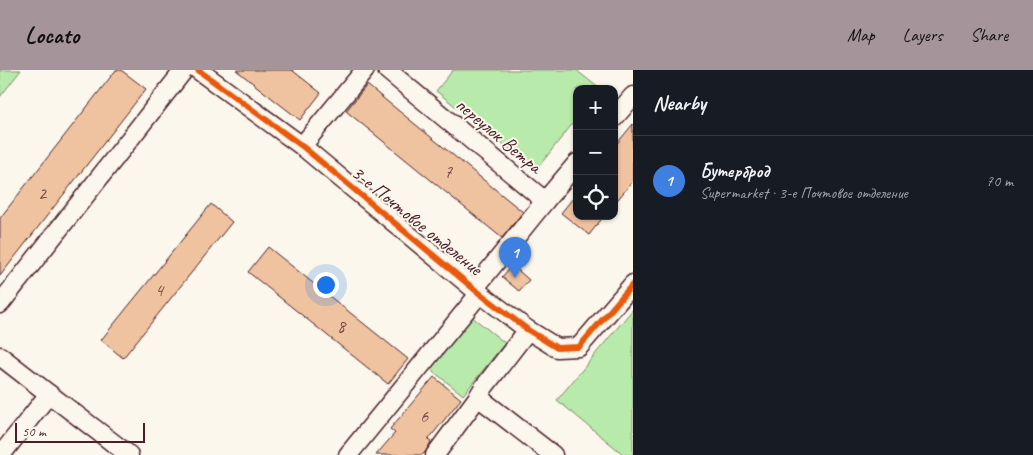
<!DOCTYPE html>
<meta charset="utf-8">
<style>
:root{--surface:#171b24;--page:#242831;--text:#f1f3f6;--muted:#9ea1a6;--line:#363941;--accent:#a6949b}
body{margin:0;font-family:Caveat,sans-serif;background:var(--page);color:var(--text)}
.controls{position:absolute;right:15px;top:15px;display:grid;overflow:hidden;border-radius:10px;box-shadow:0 1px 4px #0004}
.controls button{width:45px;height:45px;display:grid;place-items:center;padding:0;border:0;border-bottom:1px solid var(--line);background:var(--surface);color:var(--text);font:25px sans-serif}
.scale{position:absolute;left:15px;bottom:12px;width:130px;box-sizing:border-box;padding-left:5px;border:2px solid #4a1f2b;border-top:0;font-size:14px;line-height:18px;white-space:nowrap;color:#4a1f2b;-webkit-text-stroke:4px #fbf7ec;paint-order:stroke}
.you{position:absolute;left:325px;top:214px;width:18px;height:18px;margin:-12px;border:4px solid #fff;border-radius:50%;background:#1a73e8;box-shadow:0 0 0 8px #1a73e833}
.badge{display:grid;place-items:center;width:32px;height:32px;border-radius:50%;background:var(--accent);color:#fff;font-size:16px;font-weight:700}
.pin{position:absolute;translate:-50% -41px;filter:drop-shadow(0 1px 2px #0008)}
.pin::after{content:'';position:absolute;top:26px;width:18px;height:15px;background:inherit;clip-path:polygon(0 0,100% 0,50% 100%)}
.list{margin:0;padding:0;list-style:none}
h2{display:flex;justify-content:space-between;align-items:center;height:65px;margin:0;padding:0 20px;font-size:21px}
h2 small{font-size:16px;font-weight:400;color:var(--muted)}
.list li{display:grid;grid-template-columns:32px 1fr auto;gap:15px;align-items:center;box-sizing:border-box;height:90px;padding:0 20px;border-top:1px solid var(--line)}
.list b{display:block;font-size:19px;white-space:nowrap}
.list p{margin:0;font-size:16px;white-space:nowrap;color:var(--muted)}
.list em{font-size:16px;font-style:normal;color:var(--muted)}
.icon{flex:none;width:28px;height:28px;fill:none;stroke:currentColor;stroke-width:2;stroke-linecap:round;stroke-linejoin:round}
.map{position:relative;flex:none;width:633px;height:385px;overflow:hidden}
header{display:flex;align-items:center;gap:30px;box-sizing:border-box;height:70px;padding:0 25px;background:var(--accent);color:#111}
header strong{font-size:24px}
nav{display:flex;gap:28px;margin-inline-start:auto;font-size:18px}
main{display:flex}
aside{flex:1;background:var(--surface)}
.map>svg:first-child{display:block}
.green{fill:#b8eaab;stroke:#81846b}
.building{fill:#f0c3a0;stroke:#4a1f2b}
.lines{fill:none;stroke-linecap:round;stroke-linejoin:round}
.minor-casing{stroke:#4a1f2b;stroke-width:21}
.minor{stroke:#fbf7ec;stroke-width:18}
.cycleway-casing{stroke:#fbf7ec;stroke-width:9}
.cycleway{stroke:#e8590c;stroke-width:6}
.labels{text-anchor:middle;stroke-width:4;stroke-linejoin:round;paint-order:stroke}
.number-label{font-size:18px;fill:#744848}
.street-label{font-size:20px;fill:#4a1f2b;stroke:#fbf7ec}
</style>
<header>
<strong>Locato</strong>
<nav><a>Map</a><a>Layers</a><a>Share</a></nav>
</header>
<main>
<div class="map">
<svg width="633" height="385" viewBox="0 0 633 385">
<rect width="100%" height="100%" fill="#fbf7ec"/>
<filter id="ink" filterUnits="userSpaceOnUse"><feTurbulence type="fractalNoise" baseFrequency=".02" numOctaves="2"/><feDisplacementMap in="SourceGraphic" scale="10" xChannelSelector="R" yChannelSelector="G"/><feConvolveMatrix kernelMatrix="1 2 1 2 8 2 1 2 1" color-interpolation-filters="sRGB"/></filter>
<g filter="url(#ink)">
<g class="green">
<polygon points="0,0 21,0 0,27"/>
<polygon points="453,0 576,0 600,19 577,19 577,48 536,100 436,21"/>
<polygon points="633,239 633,385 624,385 557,330"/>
<polygon points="471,246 505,273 463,325 429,298"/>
</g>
<g class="building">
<polygon points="116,0 121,0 146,19 0,206 0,148"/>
<polygon points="236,0 292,0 321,23 300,50"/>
<polygon points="367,15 523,142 502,168 346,41"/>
<polygon points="633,54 633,111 614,134 614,77"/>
<polygon points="577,123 577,146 604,146 589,165 561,143"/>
<polygon points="211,134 232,152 123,288 101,270"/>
<polygon points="268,177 408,289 388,314 248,202"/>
<polygon points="512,195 529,210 519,221 502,207"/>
<polygon points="434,307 461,329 428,370 431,372 426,381 422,385 376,385 395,363 390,359"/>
</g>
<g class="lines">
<g class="minor-casing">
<g id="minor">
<polyline points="198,0 302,76 474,219 528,260 557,278 579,277 633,214"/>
<polyline points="387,0 545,131 577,93"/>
<polyline points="614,48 633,26"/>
<polyline points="302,76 365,0"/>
<polyline points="474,219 545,131"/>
<polyline points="0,234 184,0"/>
<polyline points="0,286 49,324 129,385"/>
<polyline points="478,327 553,385"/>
<polyline points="1,385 49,324"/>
<polyline points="348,385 480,223"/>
<polyline points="435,385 478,327 484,317 528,260"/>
</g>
</g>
<use href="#minor" class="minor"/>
<g class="cycleway-casing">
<polyline id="cycleway" points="198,0 302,76 474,219 528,260 557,278 579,277 633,214"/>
</g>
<use href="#cycleway" class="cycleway"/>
</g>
</g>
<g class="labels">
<g class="number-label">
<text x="448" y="108">7</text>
<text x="42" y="129">2</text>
<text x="159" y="226">4</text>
<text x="341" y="262">8</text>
<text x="424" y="352">6</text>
</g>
<g class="street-label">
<text transform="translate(499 65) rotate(40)" y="7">переулок Ветра</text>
<text transform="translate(417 150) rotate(39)" y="7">3-е Почтовое отделение</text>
</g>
</g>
</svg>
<div class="controls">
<button>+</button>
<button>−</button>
<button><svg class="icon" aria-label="locate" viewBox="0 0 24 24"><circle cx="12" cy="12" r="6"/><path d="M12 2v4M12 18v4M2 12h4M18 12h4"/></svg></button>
</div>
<div class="scale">50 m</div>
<div class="you"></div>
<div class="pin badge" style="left:515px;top:208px;background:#3f7fe0">1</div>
</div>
<aside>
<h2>Nearby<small></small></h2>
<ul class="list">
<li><span class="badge" style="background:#3f7fe0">1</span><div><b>Бутерброд</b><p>Supermarket · 3-е Почтовое отделение</p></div><em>70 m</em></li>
</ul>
</aside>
</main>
